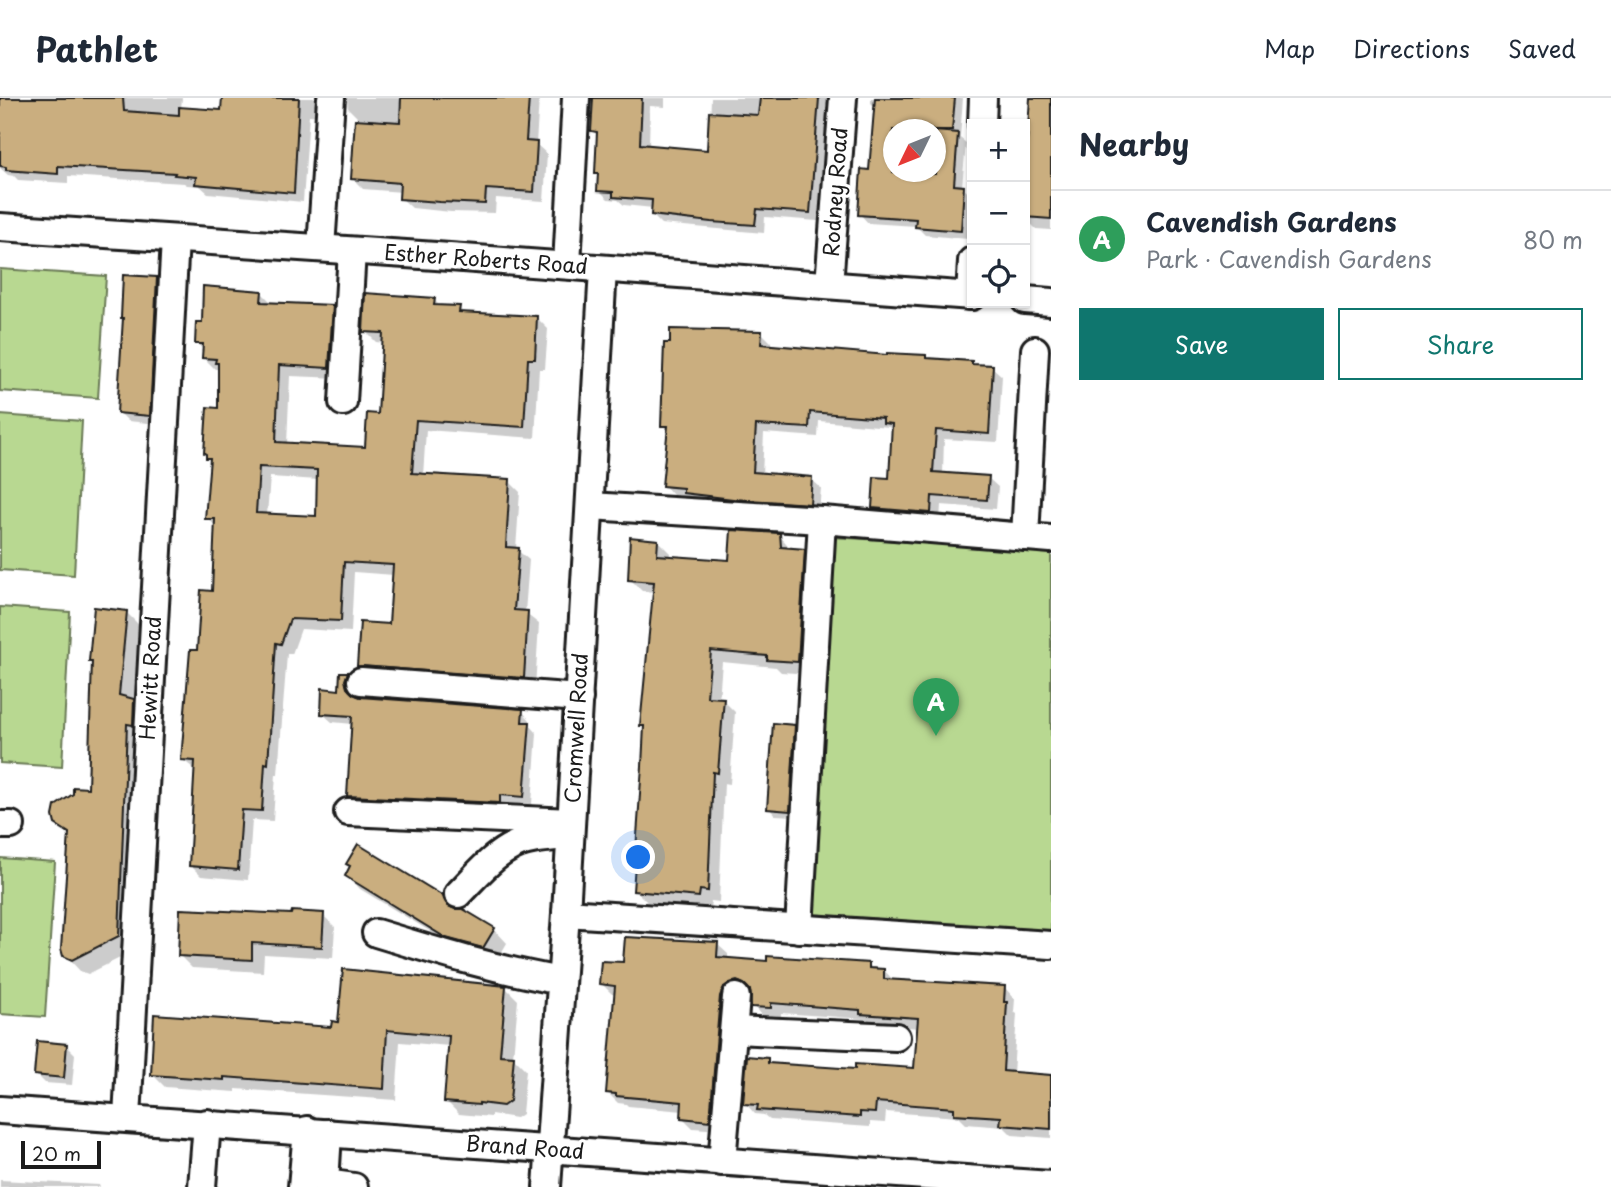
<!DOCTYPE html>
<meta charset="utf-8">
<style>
:root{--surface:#fff;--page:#f2f2f3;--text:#1f2937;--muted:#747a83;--line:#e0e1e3;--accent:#0f766e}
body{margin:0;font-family:"Playpen Sans",sans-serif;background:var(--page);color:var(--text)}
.controls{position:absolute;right:21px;top:21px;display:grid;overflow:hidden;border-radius:0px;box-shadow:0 2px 5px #0004}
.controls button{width:63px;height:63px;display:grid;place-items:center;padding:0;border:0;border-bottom:2px solid var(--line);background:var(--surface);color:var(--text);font:35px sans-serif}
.compass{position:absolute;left:883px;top:21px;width:63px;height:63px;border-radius:50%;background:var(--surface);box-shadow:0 2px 5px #0004;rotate:227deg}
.scale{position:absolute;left:21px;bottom:18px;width:80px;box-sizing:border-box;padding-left:7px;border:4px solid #1c1c1c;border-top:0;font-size:19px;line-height:24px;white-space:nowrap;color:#1c1c1c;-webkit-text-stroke:5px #fff;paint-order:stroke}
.you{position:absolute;left:639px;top:760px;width:24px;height:24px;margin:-18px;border:5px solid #fff;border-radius:50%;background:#1a73e8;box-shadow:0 0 0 10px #1a73e833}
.badge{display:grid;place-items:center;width:46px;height:46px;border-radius:50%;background:var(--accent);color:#fff;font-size:23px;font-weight:700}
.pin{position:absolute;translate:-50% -58px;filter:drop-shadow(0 2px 4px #0008)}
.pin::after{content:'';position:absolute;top:37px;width:24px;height:21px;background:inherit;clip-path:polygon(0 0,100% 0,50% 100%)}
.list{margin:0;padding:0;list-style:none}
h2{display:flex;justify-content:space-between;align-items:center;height:91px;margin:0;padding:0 28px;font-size:30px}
h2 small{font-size:23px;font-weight:400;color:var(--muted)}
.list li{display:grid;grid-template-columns:46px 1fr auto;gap:21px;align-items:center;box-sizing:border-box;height:98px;padding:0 28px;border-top:2px solid var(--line)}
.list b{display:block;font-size:26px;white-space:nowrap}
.list p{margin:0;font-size:23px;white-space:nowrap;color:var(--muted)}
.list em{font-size:23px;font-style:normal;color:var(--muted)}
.actions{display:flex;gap:14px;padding:21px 28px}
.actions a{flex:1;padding:16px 0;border:2px solid var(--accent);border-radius:0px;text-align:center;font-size:24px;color:var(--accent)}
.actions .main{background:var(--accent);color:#fff}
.icon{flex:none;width:38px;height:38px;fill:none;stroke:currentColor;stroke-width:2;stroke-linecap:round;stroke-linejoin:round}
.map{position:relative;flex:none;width:1051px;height:1089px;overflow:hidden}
header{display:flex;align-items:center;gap:42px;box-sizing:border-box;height:98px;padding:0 35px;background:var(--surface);border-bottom:2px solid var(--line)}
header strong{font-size:33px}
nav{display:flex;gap:38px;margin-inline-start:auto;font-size:24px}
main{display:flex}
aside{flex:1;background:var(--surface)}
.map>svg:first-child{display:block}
.green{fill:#b8d891;stroke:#6a7a56;stroke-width:2}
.shadow{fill:#0003;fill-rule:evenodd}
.building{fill:#caae7f;stroke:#1c1c1c;stroke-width:2;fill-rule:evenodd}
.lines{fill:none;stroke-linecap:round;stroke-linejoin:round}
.minor-casing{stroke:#1c1c1c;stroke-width:32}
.minor{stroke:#fff;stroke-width:26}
.labels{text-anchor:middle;stroke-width:6;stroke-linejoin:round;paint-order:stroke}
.street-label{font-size:21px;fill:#1c1c1c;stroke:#fff}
</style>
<header>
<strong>Pathlet</strong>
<nav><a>Map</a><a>Directions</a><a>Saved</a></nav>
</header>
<main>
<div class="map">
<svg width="1051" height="1089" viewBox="0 0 1051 1089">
<rect width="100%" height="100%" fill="#fff"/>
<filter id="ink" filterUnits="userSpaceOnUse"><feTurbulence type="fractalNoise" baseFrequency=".0143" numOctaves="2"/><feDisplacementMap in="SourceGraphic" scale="14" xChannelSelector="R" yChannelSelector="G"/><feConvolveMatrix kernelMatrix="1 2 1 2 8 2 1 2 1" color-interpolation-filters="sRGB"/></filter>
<g filter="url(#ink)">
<g class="green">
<polygon points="0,171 106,178 98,300 0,293"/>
<polygon points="0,317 82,323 74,477 0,472"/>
<polygon points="831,439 1051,452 1051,838 810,824"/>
<polygon points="0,509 70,514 62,669 0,665"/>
<polygon points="0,760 55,764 45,919 0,916"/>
</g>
<g class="shadow">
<polygon points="2,0 182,0 181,11 223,14 224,0 330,0 325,18 309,17 303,104 208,95 200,88 187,87 184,85 68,78 68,85 18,82 14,78 8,77 0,70"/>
<polygon points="347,0 539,0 536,46 547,56 544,103 496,100 495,115 451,114 412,110 401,100 402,94 363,91 353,81 357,19 348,10"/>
<polygon points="598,0 665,0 665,9 650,8 649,48 709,54 711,0 829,0 818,123 765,119 764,135 661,126 652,117 653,110 624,107 618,102 608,101 599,92 599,78 596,75 598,38 593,33"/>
<path d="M871 0H963L960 40 966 45 962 89 972 98 968 141 925 137 916 128 868 125 860 116 871 73 876 10 871 5ZM894 32H936V74H894Z"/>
<polygon points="1032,0 1051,0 1051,132 1036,131 1025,120"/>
<polygon points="156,180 165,189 158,326 128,323 119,314 125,222 122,220"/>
<path d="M261 194 272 205 332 209 343 220 339 280 290 278 287 346 366 351 379 318 384 245 376 244 365 233 434 202 441 209 459 210 465 216 537 220 548 231 545 271H539L535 340 426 332 423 378 509 383 520 394 516 451 529 462 525 515 539 526 535 590 370 578 359 567 391 528 394 477 354 474 351 534 301 531 292 556H287L278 676H276L273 723 252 722 248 782 201 778 190 767 197 673 183 662 198 554 213 495 217 429 207 420 211 363 208 359 220 312V271H215L204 260V253L197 245 203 226ZM270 379 319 382 318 420 267 417Z"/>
<polygon points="761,234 771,244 771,249 889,258 926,259 929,262 992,269 1002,278 998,344 944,341 943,376 988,380 998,389 996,411 941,407 940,423 884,419 874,410 890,382 893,333 889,329 819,323 818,339 764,335 762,377 811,381 821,390 819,414 694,403 690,399 673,397 664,387 669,334 663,327"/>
<polygon points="779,437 792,452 804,453 816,465 810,576 781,574 776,569 722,564 719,602 723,602 735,614 730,686 724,685 719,804 711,803 710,810 647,804 635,792 646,631 642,628 655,494 642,493 630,481 658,443 670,455 669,460 730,464"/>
<polygon points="126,514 142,530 135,604 149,618 134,853 88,876 80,873 65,857 70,738 57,725 89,692 94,566 91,562"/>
<polygon points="347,576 355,584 353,592 355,599 522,613 530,622 530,627 537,635 532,706 508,705 508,713 358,706 349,698 353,626 332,624 323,616 340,593"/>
<polygon points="794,629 800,635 795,718 775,717 769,710"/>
<polygon points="347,777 442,799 455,813 494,831 507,845 497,862 461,852 360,791"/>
<polygon points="323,817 335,829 333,860 264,856 263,874 192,870 180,858 293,818"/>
<polygon points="717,846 728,856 728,861 769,865 869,867 874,872 884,872 894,883 1005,890 1015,901 1014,914 1017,916 1013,976 1051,979 1051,1040 1012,1037 1004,1029 966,1026 959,1019 886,1014 885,1025 870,1024 870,1029 770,1022 764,1017 755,1016 745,1005 767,962 773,967 857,973 916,972 919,930 872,926 867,921 781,915 781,920 763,919 753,908 752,894 748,893 741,895 720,1032 693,1030 682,1019 683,1013 628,1008 626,1006 618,1005 608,995 616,896 612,896 601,885 624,866"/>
<polygon points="505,889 518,902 513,959 526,972 522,1016 516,1020 491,1016 491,1019 459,1016 446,1003 450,948 400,944 396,1002 236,991 236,994 165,989 152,976"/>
<polygon points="66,947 75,956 72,987 45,985 36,976"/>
<polygon points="0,1082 99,1087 100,1089 0,1089"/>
</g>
<g class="building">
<polygon points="0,0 123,0 124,13 179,17 179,9 221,12 222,0 299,0 294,95 195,86 196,79 174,77 175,75 58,68 58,76 6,72 6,69 0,68"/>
<polygon points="401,0 529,0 526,43 537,44 534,94 486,91 485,106 440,104 399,101 400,85 351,81 355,21 400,24"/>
<polygon points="593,0 642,0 640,46 707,52 709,14 758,17 760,0 819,0 810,115 757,111 755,127 711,124 651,117 652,102 613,99 613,94 597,93 598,75 595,75 597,34 591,33"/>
<polygon points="875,0 955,0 952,32 893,32 893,74 935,76 935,33 958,35 954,87 964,88 961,133 915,129 916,121 858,117 861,71 869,72"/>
<polygon points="1030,0 1051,0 1051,121 1025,119 1025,73"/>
<polygon points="123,177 157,179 150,318 117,315 123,220 121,220"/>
<path d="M203 188 262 193 261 204 333 207 329 270 279 267 276 344 365 349 367 315 378 316 383 235 363 234 365 195 435 200 434 207 460 208 459 214 537 218 535 261H528L524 329 416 322 412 375 510 381 506 449 519 450 514 512 528 513 524 580 357 568 360 524 389 526 393 467 344 464 341 523 290 521 281 546 276 545 268 666 265 665 262 713 242 712 238 772 189 768 195 663 181 662 190 552H197L201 492 212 493 215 421H205L210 360H206V356L204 355 207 309 218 310V265H215L216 261 202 260 203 246H195L196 224H202ZM259 369 317 372 316 418 256 415Z"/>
<polygon points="670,231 762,233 761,246 887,257 887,255 926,257 926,260 972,263 972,266 993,267 989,336 936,332 933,374 989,378 987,402 932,398 931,415 872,410 874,379 889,380 892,326 883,325 883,320 810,314 809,330 756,327 753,374 812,379 810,406 733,401 683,395 683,390 662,388 668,328 661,328 664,245 670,245"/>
<polygon points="731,432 780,435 781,449 805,451 798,564 767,562 767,558 711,553 707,599 724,600 718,675 713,674 708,793 700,792 699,799 633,793 642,668 644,628 640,628 654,484 628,482 630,439 658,442 657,457 729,462"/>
<polygon points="94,509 127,513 119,597 134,601 133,627 127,626 119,838 72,862 63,858 61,851 69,735 55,726 53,718 55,708 73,696 73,689 88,690 92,563 89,563"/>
<polygon points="340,574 348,574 345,582 347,590 353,596 360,599 523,611 522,624 530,624 524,699 500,697 500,705 347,698 352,618 321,616 322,590 339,592"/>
<polygon points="773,625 795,627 790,713 767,711"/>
<polygon points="358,746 443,798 448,808 455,811 463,811 495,830 483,850 446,840 345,778 350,768 346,766"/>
<polygon points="180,811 291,816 292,813 324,815 322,849 252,845 252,862 178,858"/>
<polygon points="625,839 718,844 717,859 767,863 767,858 869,865 869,870 884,871 884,881 1005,888 1004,904 1007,904 1003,973 1051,977 1051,1031 1000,1027 1001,1019 954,1016 954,1010 876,1004 875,1015 860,1014 860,1019 757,1012 758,1007 743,1006 747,958 768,960 768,965 855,971 855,966 914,970 918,920 860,916 860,912 771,905 771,910 751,909 750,892 744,886 737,883 730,885 724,889 720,898 710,1023 681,1020 682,1004 616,998 616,996 606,995 615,888 599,886 601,863 623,864"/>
<polygon points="343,871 506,888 500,957 514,958 510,1003 503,1008 479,1005 479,1007 444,1004 449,938 387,932 384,991 224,979 224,982 151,977 154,916 331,929 332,923 338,924"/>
<polygon points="37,943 67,946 64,980 34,977"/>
</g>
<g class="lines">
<g class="minor-casing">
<g id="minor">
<polyline points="982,26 983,0"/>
<polyline points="0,129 436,158 972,198"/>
<polyline points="321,150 331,0"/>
<polyline points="567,167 576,0"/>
<polyline points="829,187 843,0"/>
<polyline points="970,198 972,163"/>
<polyline points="1025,202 1051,204"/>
<polyline points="343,304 352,153"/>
<polyline points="590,408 822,422 1051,441"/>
<polyline points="1025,439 1035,252"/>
<polyline points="361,583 579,600"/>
<polyline points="348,714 571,724"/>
<polyline points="0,727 11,727"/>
<path d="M458 796C478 776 499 749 527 743 541 740 556 739 570 738"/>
<polyline points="566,815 1051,847"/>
<polyline points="799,831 822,422"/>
<path d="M376 835C438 854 498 872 561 883"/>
<polyline points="734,932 896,939"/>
<polyline points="0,1012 1051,1087"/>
<polyline points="127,1020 175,141"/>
<polyline points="328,1035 325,1085 354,1089"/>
<polyline points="722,1064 736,899"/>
<polyline points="202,1089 207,1025"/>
<polyline points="302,1089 307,1032"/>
<polyline points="547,1089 566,815 603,171"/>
</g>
</g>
<use href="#minor" class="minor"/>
</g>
</g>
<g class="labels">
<g class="street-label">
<text transform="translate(836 94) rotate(-86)" y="7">Rodney Road</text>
<text transform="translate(486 162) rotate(4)" y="7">Esther Roberts Road</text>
<text transform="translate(151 580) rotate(-87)" y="7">Hewitt Road</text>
<text transform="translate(577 630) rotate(-87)" y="7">Cromwell Road</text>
<text transform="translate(525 1050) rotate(4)" y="7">Brand Road</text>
</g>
</g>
</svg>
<div class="controls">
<button>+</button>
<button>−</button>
<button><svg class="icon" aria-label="locate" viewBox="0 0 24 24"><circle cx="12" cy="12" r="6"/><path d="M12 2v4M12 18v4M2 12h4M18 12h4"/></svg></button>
</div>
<svg class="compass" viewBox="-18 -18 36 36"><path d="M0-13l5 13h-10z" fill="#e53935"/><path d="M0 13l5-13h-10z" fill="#747a83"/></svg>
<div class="scale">20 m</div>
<div class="you"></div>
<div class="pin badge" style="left:936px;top:638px;background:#2e9e5b">A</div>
</div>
<aside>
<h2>Nearby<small></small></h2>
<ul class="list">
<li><span class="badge" style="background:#2e9e5b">A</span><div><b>Cavendish Gardens</b><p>Park · Cavendish Gardens</p></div><em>80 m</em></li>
</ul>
<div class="actions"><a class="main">Save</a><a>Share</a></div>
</aside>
</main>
